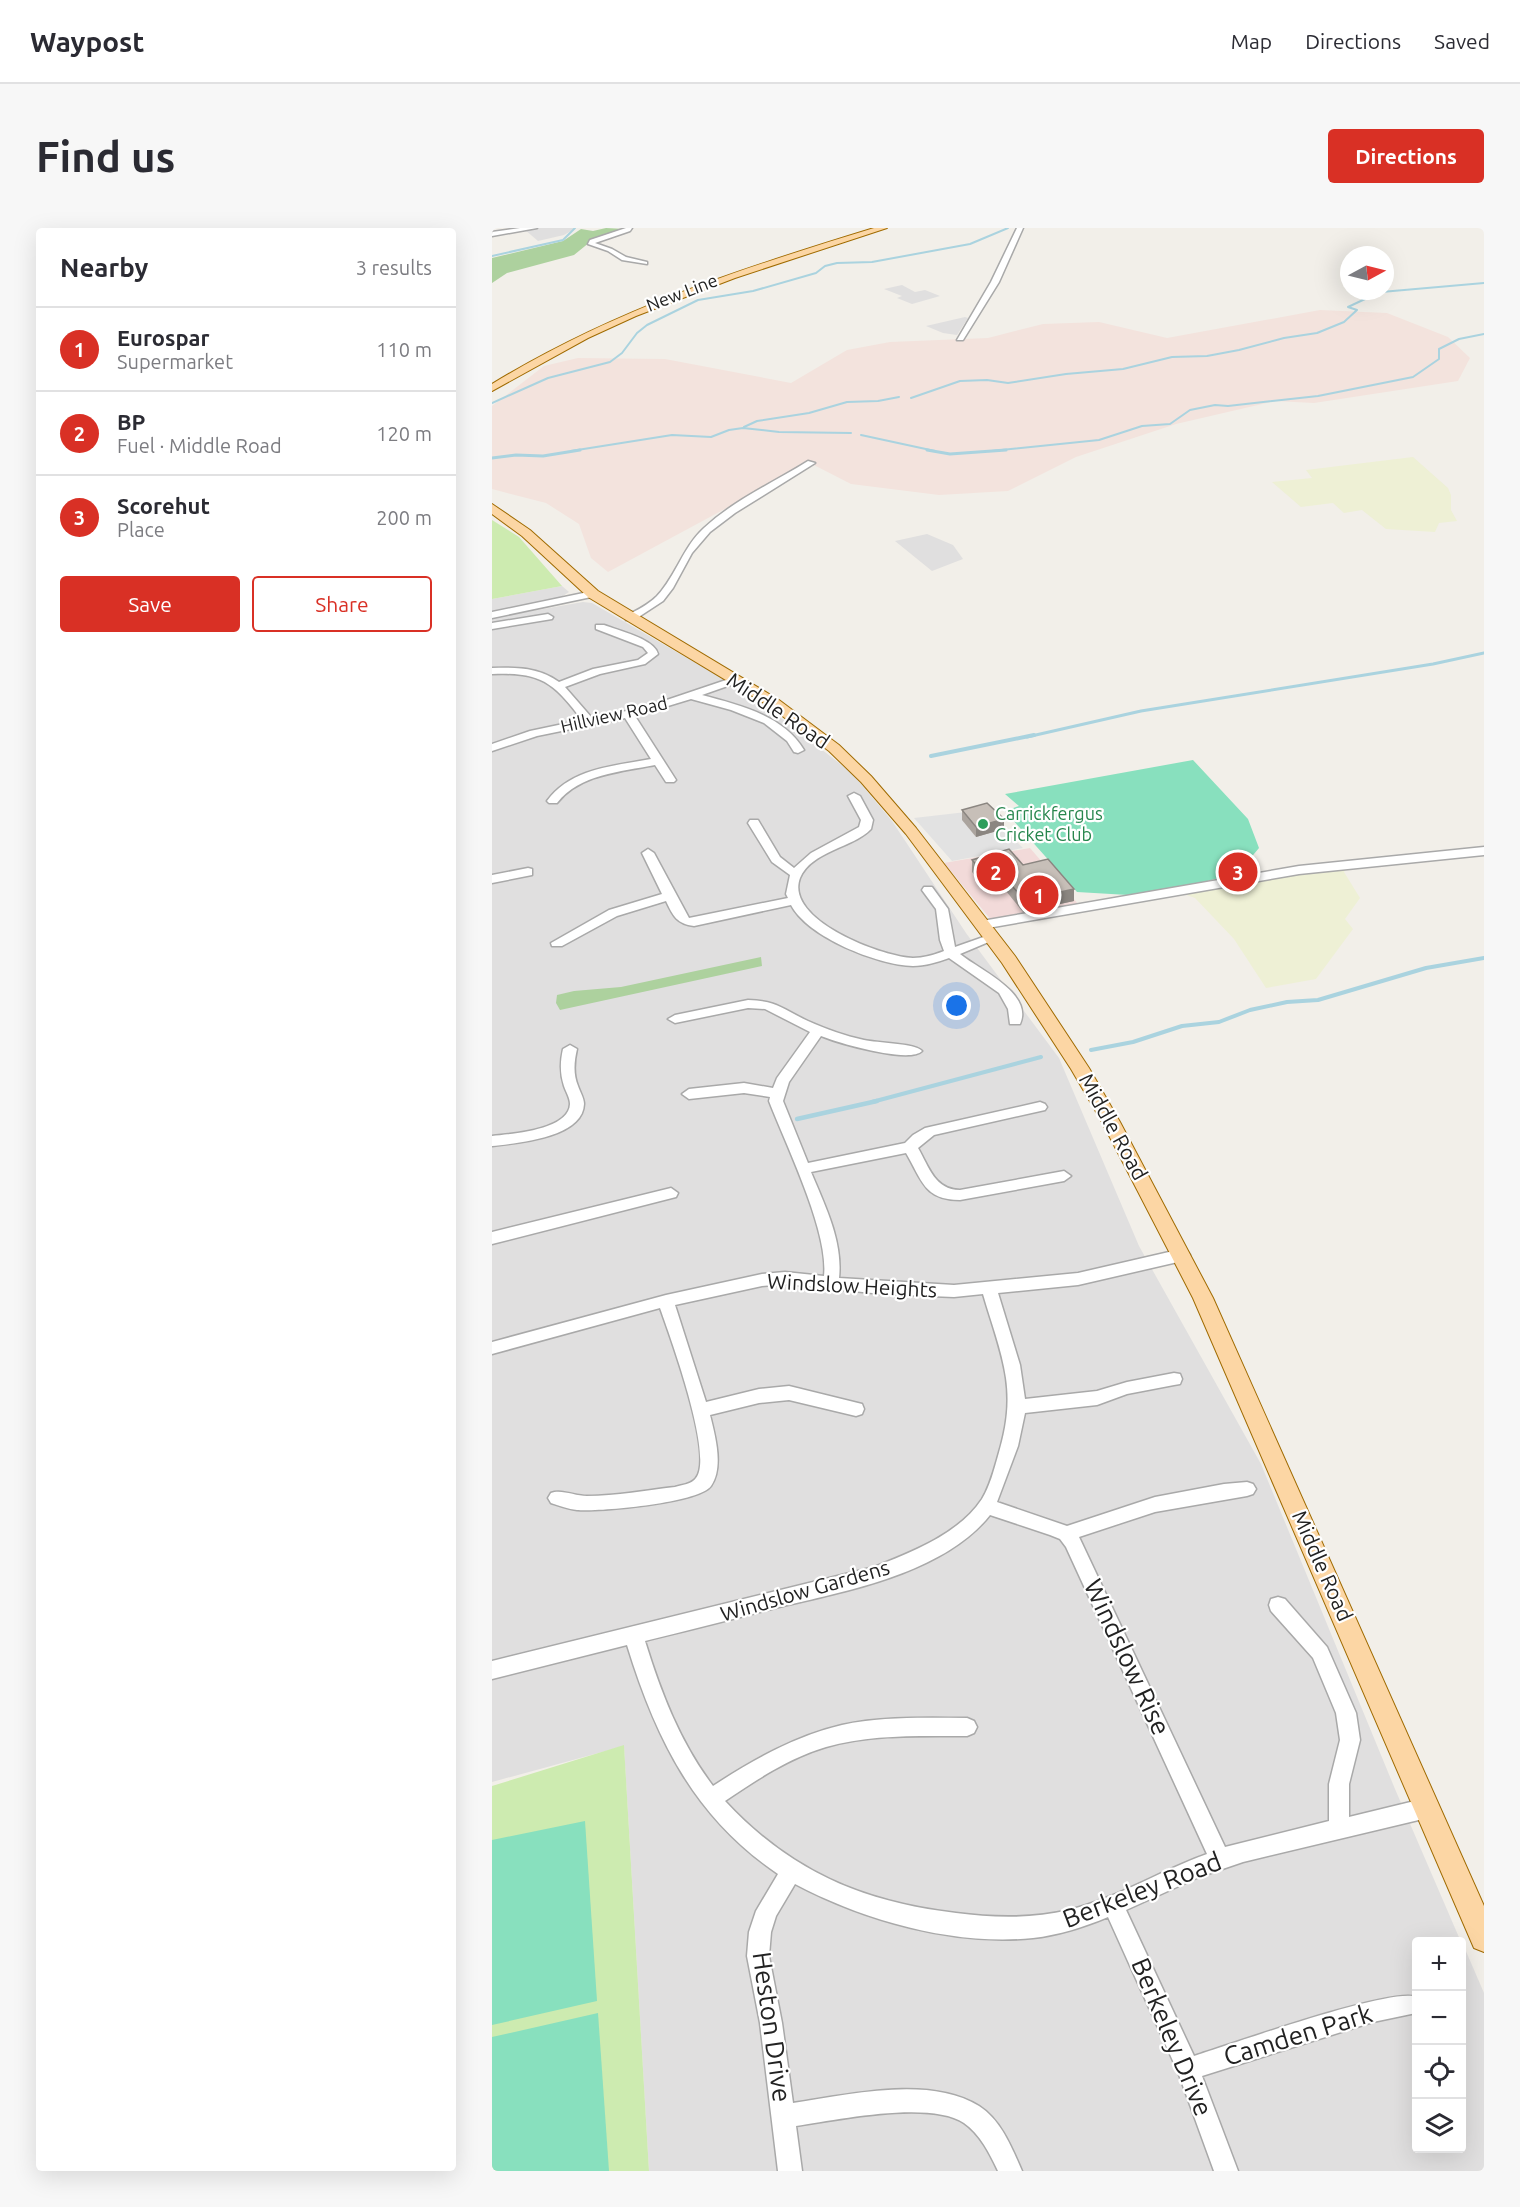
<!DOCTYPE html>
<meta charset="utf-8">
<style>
:root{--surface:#fff;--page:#f7f7f7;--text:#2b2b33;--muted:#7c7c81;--line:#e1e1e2;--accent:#d93025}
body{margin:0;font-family:Ubuntu,sans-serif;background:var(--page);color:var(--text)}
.controls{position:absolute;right:18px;bottom:18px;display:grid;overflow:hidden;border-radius:6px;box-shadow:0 6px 24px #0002}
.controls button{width:54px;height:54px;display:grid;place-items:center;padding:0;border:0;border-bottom:2px solid var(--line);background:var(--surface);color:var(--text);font:30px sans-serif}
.compass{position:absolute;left:848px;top:18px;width:54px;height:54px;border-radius:50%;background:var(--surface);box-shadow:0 6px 24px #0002;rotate:83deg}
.you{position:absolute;left:465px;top:778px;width:21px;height:21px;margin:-15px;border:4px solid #fff;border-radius:50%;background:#1a73e8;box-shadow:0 0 0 9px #1a73e833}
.badge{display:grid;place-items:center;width:39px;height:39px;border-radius:50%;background:var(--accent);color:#fff;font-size:20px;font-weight:700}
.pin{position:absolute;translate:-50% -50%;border:3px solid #fff;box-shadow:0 2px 6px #0006}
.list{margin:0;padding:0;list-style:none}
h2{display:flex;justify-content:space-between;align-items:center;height:78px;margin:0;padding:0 24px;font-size:26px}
h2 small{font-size:20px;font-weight:400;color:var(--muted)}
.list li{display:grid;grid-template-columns:39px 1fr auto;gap:18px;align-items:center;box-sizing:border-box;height:84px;padding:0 24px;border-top:2px solid var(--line)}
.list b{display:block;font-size:22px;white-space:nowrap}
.list p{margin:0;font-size:20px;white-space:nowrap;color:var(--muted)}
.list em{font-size:20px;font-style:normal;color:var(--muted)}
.actions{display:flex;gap:12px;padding:18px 24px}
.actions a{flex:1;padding:14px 0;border:2px solid var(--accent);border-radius:6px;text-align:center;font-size:21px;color:var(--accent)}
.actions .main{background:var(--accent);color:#fff}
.icon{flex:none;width:33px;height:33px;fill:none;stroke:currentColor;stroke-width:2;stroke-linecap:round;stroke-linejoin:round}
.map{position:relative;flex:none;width:992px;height:1943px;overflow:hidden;border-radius:6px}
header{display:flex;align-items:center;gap:36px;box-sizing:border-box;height:84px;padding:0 30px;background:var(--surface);border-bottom:2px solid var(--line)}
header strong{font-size:28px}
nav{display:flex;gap:33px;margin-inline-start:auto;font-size:21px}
.intro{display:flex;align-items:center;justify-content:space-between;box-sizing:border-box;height:144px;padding:0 36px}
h1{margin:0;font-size:42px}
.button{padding:15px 27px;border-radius:6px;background:var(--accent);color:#fff;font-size:21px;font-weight:700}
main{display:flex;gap:36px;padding:0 36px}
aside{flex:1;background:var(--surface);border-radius:6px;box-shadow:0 6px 24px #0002}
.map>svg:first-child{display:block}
.residential{fill:#e0dfdf}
.commercial{fill:#f2dad9}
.military{fill:#f3e3dd}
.farmland{fill:#eef0d5}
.grass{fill:#cdebb0}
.forest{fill:#add19e}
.pitch{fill:#88e0be}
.parking{fill:#e2e2e2}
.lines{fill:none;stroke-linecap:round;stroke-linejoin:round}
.stream-far3{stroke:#aad3df;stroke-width:2}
.stream-far2{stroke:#aad3df;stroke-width:3}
.stream-far1{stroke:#aad3df;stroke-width:4}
.stream{stroke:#aad3df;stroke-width:4.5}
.minor-casing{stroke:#a9a9a9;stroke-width:3}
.major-casing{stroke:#a06b00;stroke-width:2}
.minor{fill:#fff;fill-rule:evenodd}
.major{fill:#fcd6a4;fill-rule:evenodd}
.wall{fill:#aba49e}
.shaded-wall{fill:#8b8681}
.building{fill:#c7bfb8;stroke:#8b8681;stroke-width:1.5}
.leisure-dot{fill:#2e9e5b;stroke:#fff;stroke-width:2}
.labels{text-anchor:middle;stroke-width:4.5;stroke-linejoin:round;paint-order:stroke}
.far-street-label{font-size:18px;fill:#222;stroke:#fff}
.far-leisure-label{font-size:18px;fill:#27864d;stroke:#fff;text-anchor:start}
.street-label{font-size:21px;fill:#222;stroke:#fff}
.near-street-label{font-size:26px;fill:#222;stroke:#fff}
</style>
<header>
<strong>Waypost</strong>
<nav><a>Map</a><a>Directions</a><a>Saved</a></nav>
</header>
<div class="intro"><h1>Find us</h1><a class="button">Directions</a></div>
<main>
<aside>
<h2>Nearby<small>3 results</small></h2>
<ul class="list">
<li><span class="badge">1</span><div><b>Eurospar</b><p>Supermarket</p></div><em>110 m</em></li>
<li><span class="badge">2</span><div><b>BP</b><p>Fuel · Middle Road</p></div><em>120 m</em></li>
<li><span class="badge">3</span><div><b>Scorehut</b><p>Place</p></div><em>200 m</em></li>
</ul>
<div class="actions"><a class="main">Save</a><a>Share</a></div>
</aside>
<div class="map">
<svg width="992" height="1943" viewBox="0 0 992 1943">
<rect width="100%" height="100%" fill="#f2efe9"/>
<g class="residential">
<polygon points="34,0 84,0 72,7 46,13 32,1"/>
<polygon points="410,57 423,64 433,62 448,68 420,76 405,70 410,68 392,61"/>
<polygon points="473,89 476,90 465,107 451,105 434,98"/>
<polygon points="435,306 461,317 471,331 440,343 403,313"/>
<polygon points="70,358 77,364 66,371 0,384 0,371"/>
<polygon points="91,374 100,375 259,467 360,545 400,593 474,705 567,830 647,1018 769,1236 903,1561 969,1714 924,1714 924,1920 970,1920 970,1714 992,1765 992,1943 157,1943 132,1518 0,1554 0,390"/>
</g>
<polygon class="commercial" points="538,620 587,677 500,693 452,635"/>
<polygon class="military" points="828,82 895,85 956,109 978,130 966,153 822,175 783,173 684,196 584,229 516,263 447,267 359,256 318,235 116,344 99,330 87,296 54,275 0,261 0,178 52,138 86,130 173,131 299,155 355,122 398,114 496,110 551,96 607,94 675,110"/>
<g class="farmland">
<polygon points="921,229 956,260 959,267 959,282 965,293 947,295 943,304 894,301 870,282 852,285 841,275 809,279 780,254 820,250 814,242"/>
<polygon points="854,640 852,644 868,670 853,691 861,701 824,751 774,760 742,711 703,670 689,665 777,649"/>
</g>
<g class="grass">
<polygon points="0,292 27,309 70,358 0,371"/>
<polygon points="132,1517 157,1943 0,1943 0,1558"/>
</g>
<g class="forest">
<polygon points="114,0 132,1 98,14 82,27 15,45 0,55 0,30 71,13 89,1 101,3"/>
<polygon points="269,729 270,738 68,782 64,775 65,767 82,763 129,759"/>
</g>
<g class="pitch">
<polygon points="701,532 756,591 767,620 746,645 693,659 636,667 585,664 513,583 527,578 513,566"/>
<polygon points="93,1593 105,1773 0,1797 0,1612"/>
<polygon points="106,1785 117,1943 0,1943 0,1809"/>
</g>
<polygon class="parking" points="483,583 484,609 512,601 531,620 460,633 422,590"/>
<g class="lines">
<g class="stream-far3">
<polyline points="0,28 71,12 83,0"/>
<polyline points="419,170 468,153 495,152 516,155 574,146 631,141 680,129 715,128 747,122 792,110 825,105 852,94 865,82 856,79 873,71 878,65 992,55"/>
<polyline points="0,175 56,150 118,134 130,125 145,105 155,97 206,72 261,63 324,45 333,38 345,35 380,34 478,16 516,0"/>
<polyline points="252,199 265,193 317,185 355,174 386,173 407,169"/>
<polyline points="369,207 443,223"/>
<polyline points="79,223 180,207 219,209 237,202 251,200 287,204 359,205"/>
<polyline points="500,223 607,212 650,198 678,196 698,182 723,177 736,178 826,168 921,149 947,131 947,121 967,111 992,106"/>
</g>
<g class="stream-far2">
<polyline points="435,222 458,226 514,222"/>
<polyline points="0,230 24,227 51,228 88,222"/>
<polyline points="535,509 649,483 941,436 992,425"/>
</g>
<g class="stream-far1">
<polyline points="439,528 542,507"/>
<polyline points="599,822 641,814 690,798 727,794 758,782 795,774 826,772 934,740 992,730"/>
<polyline points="380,874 549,829"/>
</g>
<polyline class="stream" points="305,891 385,873"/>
<g class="minor-casing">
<g id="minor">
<polygon points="28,0 45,0 0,8 0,4"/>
<polygon points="134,0 140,0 138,3 103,15 120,21 134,29 155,34 155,36 130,32 116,23 96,16 98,12"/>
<polygon points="525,0 531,0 507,54 471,112 465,112 499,54"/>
<path d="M316 233 323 235 243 285 218 304 200 325 181 360 171 373 142 392H134V388C145 382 156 377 165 368 184 348 191 319 212 300 242 272 281 255 316 233Z"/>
<polygon points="101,363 106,366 104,368 0,390 0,384"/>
<polygon points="56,386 61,389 60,391 0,401 0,395"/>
<path d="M104 397H112C125 402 163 411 166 426L153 436 108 446 73 459 100 490 154 479 243 449 247 450V454L210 467C247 477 291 487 312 522L306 525 302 524 295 513 272 495 239 482 199 471 143 488 184 552 182 554H174L163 537C128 544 88 546 65 575H57L55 573C79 540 122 538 159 531L133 490 45 508 0 523V516L38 503 90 492C61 454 49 444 0 446V440C23 439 47 439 67 454L101 441 146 432 156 425 151 419 104 401Z"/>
<path d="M362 565 368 568 381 592 379 601C361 620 319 623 308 650 292 692 390 729 421 730 431 730 442 727 452 723L448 712 444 681 430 662 432 659H440L456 681 463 719 500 706 506 710 468 726C486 741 542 765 528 796H518L516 781 507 765 457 730C446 734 433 738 421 738 385 737 316 709 299 677L202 698C185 696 181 688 174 673L125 688 70 718H60L59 715 117 682 170 666 150 625 156 621 162 625 197 690 296 670 294 666 298 647 280 634 256 595 258 592H266L288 629 302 640 319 625 367 599 369 592 356 568Z"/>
<polygon points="992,619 992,627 807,646 490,701 484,697 490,693 807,638"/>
<polygon points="36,640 40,641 40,647 0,655 0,647"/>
<path d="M256 772C286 773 290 781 316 793 334 801 353 808 372 812 385 815 423 815 430 823 418 836 346 815 329 808L297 854 291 873 316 935 413 915 421 907 433 900 548 874 553 876 555 879 553 882 442 907 426 920C437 939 443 962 468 962L572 943 579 948 572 953 468 972C432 972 430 952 414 925L319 944C333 978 351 1013 347 1050L462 1057 586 1045 690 1021 695 1023 698 1027 695 1031 690 1033 586 1057 506 1065 528 1137 533 1171 605 1163 635 1154 682 1145 688 1146 690 1151 688 1156 682 1157 635 1166 605 1177 533 1185 526 1218 505 1274 575 1298 663 1269 732 1256 755 1254 761 1256 764 1261 761 1266 755 1268 663 1284 587 1309 733 1619 837 1593V1556L848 1512 844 1485 821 1430 779 1383 777 1377 779 1371 786 1369 793 1371 835 1419 864 1485 868 1512 857 1556V1589L935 1570 942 1573 945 1580 942 1587 935 1590 751 1634 707 1649 634 1682 702 1828C737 1817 900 1759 924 1769V1785L881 1794 710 1848 746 1943H722L686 1844 616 1689C592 1699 567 1707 541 1710 462 1718 373 1693 303 1656L284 1688 279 1704 277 1728 290 1795 301 1875C356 1867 437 1847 487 1878 509 1892 520 1920 530 1943H506C498 1926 488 1906 472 1895 438 1872 344 1892 304 1898L310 1943H286L268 1795 255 1728 257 1704 264 1683 286 1646C202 1589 164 1511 135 1417L0 1451V1433L382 1339C420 1324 467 1306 490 1271 498 1258 502 1242 506 1228 514 1201 518 1178 514 1150 510 1122 499 1094 491 1066L462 1069 390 1066 293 1056 270 1058 183 1077 214 1174 267 1161 297 1158 370 1176 372 1181 370 1186 364 1188 297 1172 267 1175 218 1187C223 1207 232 1239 219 1258 207 1275 107 1284 85 1282 76 1281 68 1278 59 1275L56 1270 59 1265C69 1261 83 1268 95 1268 124 1268 155 1262 183 1259 190 1257 200 1256 204 1250 222 1228 178 1108 168 1080L0 1126V1114L174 1067 270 1046 293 1044 332 1048C337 1004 294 917 277 873L278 869 252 865 197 871 190 866 197 861 252 855 281 860 285 850 318 804 273 781 256 780 183 795 176 791 183 787ZM498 1287 558 1307 568 1311 574 1319 715 1626C668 1643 625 1670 577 1682 539 1691 502 1690 464 1685 370 1674 298 1643 233 1573 264 1552 297 1530 334 1519 379 1506 428 1508 475 1508L482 1505 485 1499 482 1493 475 1490C434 1490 391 1488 350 1497 303 1508 261 1532 221 1558 188 1514 169 1465 153 1413 197 1402 242 1391 287 1379 355 1363 452 1345 498 1287Z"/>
<path d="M78 817 85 821C82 834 81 846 86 858 88 864 92 870 92 876 91 910 25 915 0 918V908C19 906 77 902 78 876 78 870 74 864 72 858 68 846 68 834 71 821Z"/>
<polygon points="179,960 186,965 184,969 0,1016 0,1004"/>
</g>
</g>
<g class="major-casing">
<g id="major">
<path d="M382 0H395L243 50 144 88 96 110 0 163V156C121 82 248 41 382 0Z"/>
<polygon points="0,276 38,302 106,363 287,472 347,517 379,548 424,600 523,728 597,840 628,894 721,1070 992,1678 992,1724 982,1720 701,1070 610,894 579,841 510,735 414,606 369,554 337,523 277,478 96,369 30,308 0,286"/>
</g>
</g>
<use href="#minor" class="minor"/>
<use href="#major" class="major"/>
</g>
<g class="wall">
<polygon points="470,582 512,591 512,601 484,609 470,592"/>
<polygon points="480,632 531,637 582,673 531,684 505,652 491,656 480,644"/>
</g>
<g class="shaded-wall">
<polygon points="512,591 512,601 484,609 484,599"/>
<polygon points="505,640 505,652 491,656 491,644"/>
<polygon points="582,661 582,673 531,684 532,672"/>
</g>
<g class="building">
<polygon points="495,575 512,591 484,599 470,582"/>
<polygon points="517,621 531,637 556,631 582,661 532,672 505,640 491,644 480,632"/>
</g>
<circle class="leisure-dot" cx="491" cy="596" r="6"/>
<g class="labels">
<g class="far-street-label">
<text transform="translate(190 65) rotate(-21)" y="6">New Line</text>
<text transform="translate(122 487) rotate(-13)" y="6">Hillview Road</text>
</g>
<g class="far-leisure-label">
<text x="503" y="592">Carrickfergus<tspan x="503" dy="21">Cricket Club</tspan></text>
</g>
<g class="street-label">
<text transform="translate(286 483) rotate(34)" y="7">Middle Road</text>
<text transform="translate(621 899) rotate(61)" y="7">Middle Road</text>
<text transform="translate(360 1058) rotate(3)" y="7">Windslow Heights</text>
<text transform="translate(830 1338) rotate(66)" y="7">Middle Road</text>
<text transform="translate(313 1363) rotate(-16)" y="7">Windslow Gardens</text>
</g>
<g class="near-street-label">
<text transform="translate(635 1429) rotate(65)" y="9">Windslow Rise</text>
<text transform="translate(650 1662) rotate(-21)" y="9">Berkeley Road</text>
<text transform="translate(280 1799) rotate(82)" y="9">Heston Drive</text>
<text transform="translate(806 1807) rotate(-17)" y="9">Camden Park</text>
<text transform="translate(680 1809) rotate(67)" y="9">Berkeley Drive</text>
</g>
</g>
</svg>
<div class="controls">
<button>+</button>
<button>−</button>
<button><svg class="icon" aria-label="locate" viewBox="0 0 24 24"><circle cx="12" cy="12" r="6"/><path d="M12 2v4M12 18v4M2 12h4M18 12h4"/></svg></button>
<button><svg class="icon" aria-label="layers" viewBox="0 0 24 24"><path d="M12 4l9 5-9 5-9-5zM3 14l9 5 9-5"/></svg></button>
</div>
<svg class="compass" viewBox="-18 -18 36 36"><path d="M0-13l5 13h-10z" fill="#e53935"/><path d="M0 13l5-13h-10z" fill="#7c7c81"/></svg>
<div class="you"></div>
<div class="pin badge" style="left:547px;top:667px">1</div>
<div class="pin badge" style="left:504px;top:644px">2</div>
<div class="pin badge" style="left:746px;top:644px">3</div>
</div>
</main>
